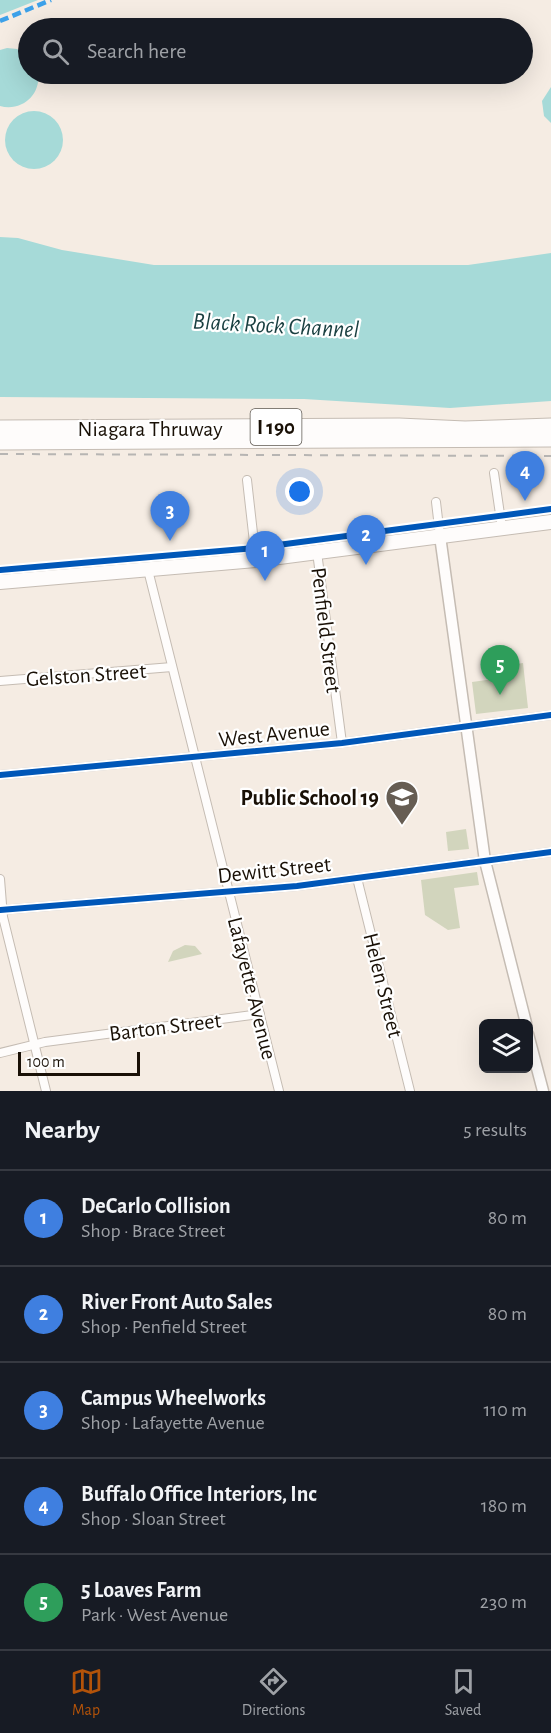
<!DOCTYPE html>
<meta charset="utf-8">
<style>
:root{--surface:#171b24;--page:#242831;--text:#f1f3f6;--muted:#9ea1a6;--line:#363941;--accent:#b45309}
body{margin:0;font-family:"Alegreya Sans",sans-serif;background:var(--page);color:var(--text)}
.controls{position:absolute;right:18px;bottom:18px;display:grid;overflow:hidden;border-radius:9px;box-shadow:0 6px 24px #0002}
.controls button{width:54px;height:54px;display:grid;place-items:center;padding:0;border:0;border-bottom:2px solid var(--line);background:var(--surface);color:var(--text);font:30px sans-serif}
.scale{position:absolute;left:18px;bottom:15px;width:122px;box-sizing:border-box;padding-left:6px;border:3px solid #191006;border-top:0;font-size:16px;line-height:21px;white-space:nowrap;color:#191006;-webkit-text-stroke:4px #fff;paint-order:stroke}
.you{position:absolute;left:300px;top:492px;width:21px;height:21px;margin:-15px;border:4px solid #fff;border-radius:50%;background:#1a73e8;box-shadow:0 0 0 9px #1a73e833}
.badge{display:grid;place-items:center;width:39px;height:39px;border-radius:50%;background:var(--accent);color:#fff;font-size:20px;font-weight:700}
.pin{position:absolute;translate:-50% -50px;filter:drop-shadow(0 2px 3px #0008)}
.pin::after{content:'';position:absolute;top:32px;width:21px;height:18px;background:inherit;clip-path:polygon(0 0,100% 0,50% 100%)}
.list{margin:0;padding:0;list-style:none}
h2{display:flex;justify-content:space-between;align-items:center;height:78px;margin:0;padding:0 24px;font-size:26px}
h2 small{font-size:20px;font-weight:400;color:var(--muted)}
.list li{display:grid;grid-template-columns:39px 1fr auto;gap:18px;align-items:center;box-sizing:border-box;height:96px;padding:0 24px;border-top:2px solid var(--line)}
.list b{display:block;font-size:22px;white-space:nowrap}
.list p{margin:0;font-size:20px;white-space:nowrap;color:var(--muted)}
.list em{font-size:20px;font-style:normal;color:var(--muted)}
.icon{flex:none;width:33px;height:33px;fill:none;stroke:currentColor;stroke-width:2;stroke-linecap:round;stroke-linejoin:round}
.map{position:relative;flex:none;width:551px;height:1091px;overflow:hidden}
.search{position:absolute;background:var(--surface);box-shadow:0 6px 24px #0002;left:18px;right:18px;top:18px;height:66px;display:flex;align-items:center;gap:15px;box-sizing:border-box;padding:0 21px;border-radius:33px;color:var(--muted);font-size:22px}
.sheet{height:558px;background:var(--surface)}
nav{display:flex;justify-content:space-around;align-items:center;box-sizing:border-box;height:84px;border-top:2px solid var(--line);background:var(--surface);font-size:16px;color:var(--muted)}
nav a{display:grid;justify-items:center;gap:3px}
nav .on{color:var(--accent)}
.map>svg:first-child{display:block}
.green{fill:#d2d5bd}
.water{fill:#a6dad8}
.lines{fill:none;stroke-linecap:round;stroke-linejoin:round}
.minor-casing{stroke:#c5bcb3;stroke-width:10}
.tertiary-casing{stroke:#c5bcb3;stroke-width:13}
.primary-casing{stroke:#c5bcb3;stroke-width:16}
.motorway-casing{stroke:#c5bcb3;stroke-width:17}
.minor{stroke:#fefcfb;stroke-width:8}
.tertiary{stroke:#fefcfb;stroke-width:10}
.primary{stroke:#fefcfb;stroke-width:14}
.motorway{stroke:#fefcfb;stroke-width:15}
.rail{stroke:#b7b5b3;stroke-width:2;stroke-dasharray:8 8;stroke-linecap:butt}
.quiet{stroke:#3da1e9;stroke-width:4.5;stroke-dasharray:9 4.5;stroke-linecap:butt}
.cycleway-casing{stroke:#fff;stroke-width:10}
.cycleway{stroke:#0057b8;stroke-width:6}
.labels{text-anchor:middle;stroke-width:4.5;stroke-linejoin:round;paint-order:stroke}
.shield{fill:#fff;stroke:#5e5851;stroke-width:1.5}
.shield-label{font-size:21px;font-weight:bold;fill:#191006}
.street-label{font-size:22px;fill:#191006;stroke:#fff}
.poi-label{font-size:22px;font-weight:bold;fill:#191006;stroke:#fff;text-anchor:end}
.water-label{font-size:24px;font-style:italic;fill:#193f40;stroke:#fff}
</style>
<div class="map">
<svg width="551" height="1091" viewBox="0 0 551 1091">
<rect width="100%" height="100%" fill="#f5ece3"/>
<g class="green">
<polygon points="523,663 528,708 476,714 472,682 508,677 507,665"/>
<polygon points="466,829 469,849 448,851 446,832"/>
<polygon points="477,872 479,885 454,888 460,928 448,930 425,915 421,880"/>
<polygon points="185,945 195,946 202,954 168,962 173,951"/>
</g>
<g class="water">
<polygon points="0,0 38,0 0,15"/>
<path d="M7 48 17 49 28 56V74H38C41 95 21 112 0 106V50Z"/>
<polygon points="551,87 551,123 544,116 542,101"/>
<circle cx="34" cy="140" r="29"/>
<polygon points="0,237 18,238 62,250 154,265 468,265 551,253 551,401 450,408 304,399 0,397"/>
</g>
<g class="lines">
<g class="minor-casing">
<g id="minor">
<polyline points="494,473 502,528"/>
<polyline points="247,480 256,560"/>
<polyline points="436,502 440,536"/>
<polyline points="317,552 342,743"/>
<polyline points="148,570 279,1091"/>
<polyline points="0,681 172,667"/>
<polyline points="0,775 342,743 551,715"/>
<polyline points="357,878 410,1091"/>
<polyline points="0,879 3,917 46,1091"/>
<polyline points="0,910 297,886 551,852"/>
<polyline points="0,1053 45,1042 260,1014"/>
</g>
</g>
<g class="tertiary-casing">
<g id="tertiary">
<polyline points="440,536 485,861 526,1023"/>
<polyline points="528,1034 543,1091"/>
</g>
</g>
<g class="primary-casing">
<polyline id="primary" points="0,582 256,560 551,522"/>
</g>
<g class="motorway-casing">
<g id="motorway">
<polyline points="0,428 399,426 465,429 551,426"/>
<polyline points="0,442 551,439"/>
</g>
</g>
<use href="#minor" class="minor"/>
<use href="#tertiary" class="tertiary"/>
<use href="#primary" class="primary"/>
<use href="#motorway" class="motorway"/>
<polyline class="rail" points="0,454 551,456"/>
<polyline class="quiet" points="0,21 51,0"/>
<g class="cycleway-casing">
<g id="cycleway">
<polyline points="0,570 255,548 551,509"/>
<polyline points="0,775 342,743 551,715"/>
<polyline points="0,910 297,886 551,852"/>
</g>
</g>
<use href="#cycleway" class="cycleway"/>
</g>
<defs>
<g id="school-pin" transform="scale(1.725)"><path d="M0 17L-7.5 6A9.5 9.5 0 1 1 7.5 6Z" fill="#665d53" stroke="#fff"/><path d="M0-5L7-2L0 1L-7-2ZM-4 1L0 2.5L4 1V4Q0 6-4 4Z" fill="#fff"/></g>
</defs>
<g fill-rule="evenodd">
<use href="#school-pin" x="402" y="797"/>
</g>
<g class="labels">
<rect class="shield" x="250.5" y="409" width="51" height="36" rx="4.5"/>
<g class="shield-label">
<text x="276" y="434">I 190</text>
</g>
<g class="street-label">
<text x="150" y="436">Niagara Thruway</text>
<text transform="translate(327 630) rotate(83)" y="8">Penfield Street</text>
<text transform="translate(86 674) rotate(-4)" y="8">Gelston Street</text>
<text transform="translate(274 733) rotate(-6)" y="8">West Avenue</text>
<text transform="translate(274 869) rotate(-6)" y="8">Dewitt Street</text>
<text transform="translate(384 985) rotate(76)" y="8">Helen Street</text>
<text transform="translate(253 988) rotate(76)" y="8">Lafayette Avenue</text>
<text transform="translate(165 1026) rotate(-7)" y="8">Barton Street</text>
</g>
<g class="poi-label">
<text x="379" y="805">Public School 19</text>
</g>
<g class="water-label">
<text transform="translate(276 325) rotate(3)" y="8">Black Rock Channel</text>
</g>
</g>
</svg>
<div class="controls">
<button><svg class="icon" aria-label="layers" viewBox="0 0 24 24"><path d="M12 4l9 5-9 5-9-5zM3 14l9 5 9-5"/></svg></button>
</div>
<div class="scale">100 m</div>
<div class="you"></div>
<div class="pin badge" style="left:265px;top:581px;background:#3f7fe0">1</div>
<div class="pin badge" style="left:366px;top:565px;background:#3f7fe0">2</div>
<div class="pin badge" style="left:170px;top:541px;background:#3f7fe0">3</div>
<div class="pin badge" style="left:525px;top:501px;background:#3f7fe0">4</div>
<div class="pin badge" style="left:500px;top:695px;background:#2e9e5b">5</div>
<div class="search"><svg class="icon" aria-label="search" viewBox="0 0 24 24"><circle cx="10" cy="10" r="6"/><path d="M15 15l6 6"/></svg>Search here</div>
</div>
<section class="sheet">
<h2>Nearby<small>5 results</small></h2>
<ul class="list">
<li><span class="badge" style="background:#3f7fe0">1</span><div><b>DeCarlo Collision</b><p>Shop · Brace Street</p></div><em>80 m</em></li>
<li><span class="badge" style="background:#3f7fe0">2</span><div><b>River Front Auto Sales</b><p>Shop · Penfield Street</p></div><em>80 m</em></li>
<li><span class="badge" style="background:#3f7fe0">3</span><div><b>Campus Wheelworks</b><p>Shop · Lafayette Avenue</p></div><em>110 m</em></li>
<li><span class="badge" style="background:#3f7fe0">4</span><div><b>Buffalo Office Interiors, Inc</b><p>Shop · Sloan Street</p></div><em>180 m</em></li>
<li><span class="badge" style="background:#2e9e5b">5</span><div><b>5 Loaves Farm</b><p>Park · West Avenue</p></div><em>230 m</em></li>
</ul>
</section>
<nav>
<a class="on"><svg class="icon" aria-label="map" viewBox="0 0 24 24"><path d="M3 6l6-2 6 2 6-2v14l-6 2-6-2-6 2zM9 4v14M15 6v14"/></svg>Map</a>
<a><svg class="icon" aria-label="directions" viewBox="0 0 24 24"><path d="M12 3l9 9-9 9-9-9zM9 14v-3h6M13 9l2 2-2 2"/></svg>Directions</a>
<a><svg class="icon" aria-label="saved" viewBox="0 0 24 24"><path d="M7 4h10v16l-5-4-5 4z"/></svg>Saved</a>
</nav>
